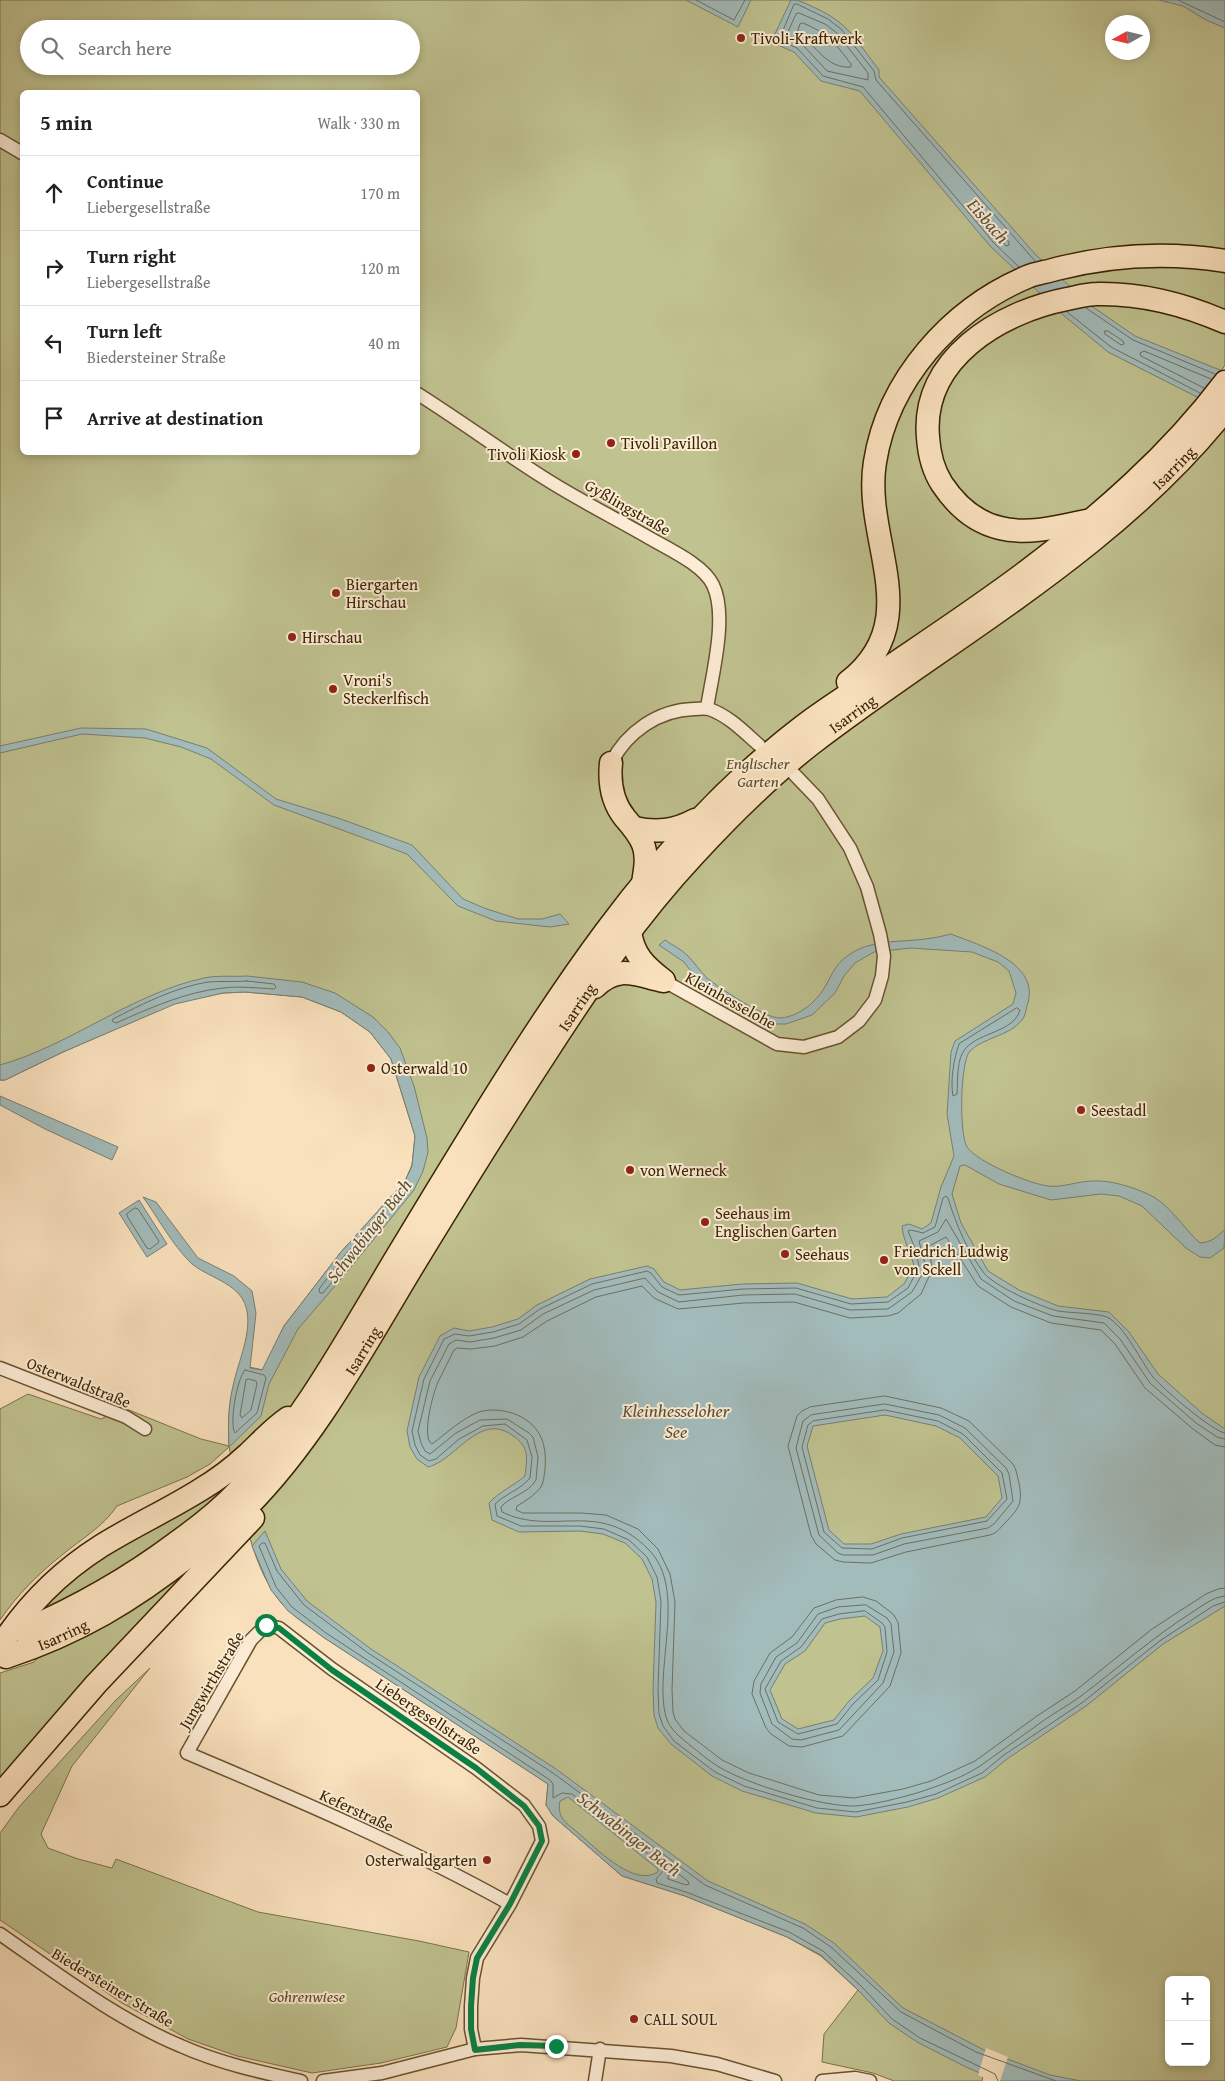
<!DOCTYPE html>
<meta charset="utf-8">
<style>
:root{--surface:#fff;--page:#f6f6f6;--text:#222;--muted:#767676;--line:#e0e0e0}
body{margin:0;font-family:"Gentium Book Plus",serif;background:var(--page);color:var(--text)}
.controls{position:absolute;right:15px;bottom:15px;display:grid;overflow:hidden;border-radius:8px;box-shadow:0 2px 8px #0003}
.controls button{width:45px;height:45px;display:grid;place-items:center;padding:0;border:0;border-bottom:1px solid var(--line);background:var(--surface);color:var(--text);font:25px sans-serif}
.compass{position:absolute;left:1105px;top:15px;width:45px;height:45px;border-radius:50%;background:var(--surface);box-shadow:0 2px 8px #0003;rotate:262deg}
.stop{position:absolute;width:15px;height:15px;margin:-11px;border:4px solid #0b8043;border-radius:50%;background:#fff}
.stop.end{background:#0b8043;border-color:#fff;box-shadow:0 1px 5px #0008}
.list{margin:0;padding:0;list-style:none}
h2{display:flex;justify-content:space-between;align-items:center;height:65px;margin:0;padding:0 20px;font-size:21px}
h2 small{font-size:16px;font-weight:400;color:var(--muted)}
.list li{display:grid;grid-template-columns:32px 1fr auto;gap:15px;align-items:center;box-sizing:border-box;height:75px;padding:0 20px;border-top:1px solid var(--line)}
.list b{display:block;font-size:19px;white-space:nowrap}
.list p{margin:0;font-size:16px;white-space:nowrap;color:var(--muted)}
.list em{font-size:16px;font-style:normal;color:var(--muted)}
.icon{flex:none;width:28px;height:28px;fill:none;stroke:currentColor;stroke-width:2;stroke-linecap:round;stroke-linejoin:round}
.map{position:relative;flex:none;width:1225px;height:2081px;overflow:hidden}
.search{position:absolute;background:var(--surface);box-shadow:0 2px 8px #0003;left:20px;top:20px;width:400px;height:55px;display:flex;align-items:center;gap:12px;box-sizing:border-box;padding:0 18px;border-radius:28px;color:var(--muted);font-size:19px}
.panel{position:absolute;background:var(--surface);box-shadow:0 2px 8px #0003;left:20px;top:90px;width:400px;height:365px;border-radius:8px}
.map>svg:first-child{display:block}
.green{fill:#c0c290;stroke:#7c7348;fill-rule:evenodd}
.water{fill:#a2bbbb;stroke:#787f71;fill-rule:evenodd}
.pier{fill:#fae1be}
.lines{fill:none;stroke-linecap:round;stroke-linejoin:round}
.shore{stroke:#6e705e;stroke-width:1}
.street-casing{stroke:#695330;stroke-width:15}
.highway-casing{stroke:#392401;stroke-width:25}
.street{stroke:#fcecd5;stroke-width:12}
.highway{stroke:#fae1be;stroke-width:22}
.route{stroke:#0b8043;stroke-width:6}
.poi-dot{fill:#8f2418;stroke:#fcecd5;stroke-width:2}
.labels{text-anchor:middle;stroke-width:4;stroke-linejoin:round;paint-order:stroke}
.poi-label{font-size:16px;fill:#392401;stroke:#fcecd5;text-anchor:start}
.street-label{font-size:16px;fill:#392401;stroke:#fcecd5}
.park-label{font-size:16px;font-style:italic;fill:#5b4c25;stroke:#fcecd5}
.water-label{font-size:18px;font-style:italic;fill:#585139;stroke:#fcecd5}
</style>
<div class="map">
<svg width="1225" height="2081" viewBox="0 0 1225 2081">
<rect width="100%" height="100%" fill="#fae1be"/>
<filter id="stains"><feTurbulence type="fractalNoise" baseFrequency=".004" numOctaves="4"/><feColorMatrix values="0 0 0 0 .2 0 0 0 0 .09 0 0 0 0 .02 0 0 0 .5 -.17"/></filter>
<radialGradient id="worn" r=".72"><stop offset=".6" stop-color="#630" stop-opacity="0"/><stop offset="1" stop-color="#630" stop-opacity=".3"/></radialGradient>
<g class="green">
<path d="M0 0H1190L1225 14V365L1221 371 1225 402V2081H998L983 2075 982 2081H894L873 2073 822 2062 824 2034 858 1990 821 1956 787 1937 685 1896 622 1876 553 1816 546 1805 548 1784 323 1637C312 1628 299 1621 289 1611 251 1577 240 1496 229 1447L210 1464 187 1477 117 1506C103 1527 81 1539 62 1555 39 1573 17 1595 0 1620V1409L28 1394 101 1419 124 1408 201 1439 229 1446C227 1418 230 1392 240 1365L263 1370 284 1326 341 1252 405 1181 412 1165 415 1136 391 1059 370 1032 341 1012 302 997 245 992 223 993 175 1003 63 1052 5 1080H0ZM1112 22H1142V52H1112ZM29 29H411V66H29ZM22 92H418V452H22ZM1169 1980H1206V2062H1169Z"/>
<polygon points="230,1479 234,1484 147,1557 38,1614 57,1591 85,1568"/>
<polygon points="175,1578 179,1582 0,1785 0,1673 34,1662 40,1654"/>
<polygon points="150,1668 72,1766 41,1834 48,1848 78,1859 112,1868 116,1859 258,1912 419,1941 469,1952 456,2028 447,2047 381,2063 312,2073 237,2056 188,2039 122,2003 0,1920 0,1833 19,1807 115,1701"/>
</g>
<g class="water">
<polygon points="686,0 751,0 738,27"/>
<path d="M791 0C799 0 805 3 813 7 848 22 856 40 879 70V77L1036 255 1090 305 1135 336 1225 372 1201 399 1108 352 1062 314 990 246 860 91 821 81 794 52 771 42Z"/>
<polygon points="1159,0 1225,0 1225,28 1206,20 1183,6"/>
<polygon points="81,728 146,729 207,748 276,799 338,818 412,845 463,899 484,908 518,919 542,919 560,914 569,924 550,927 496,921 458,906 407,854 274,805 211,759 181,747 145,738 82,734 0,753 0,746"/>
<path d="M951 934C981 946 1042 963 1027 1006 1026 1010 1025 1017 1022 1020 1010 1036 984 1037 970 1051 960 1062 959 1134 967 1147 977 1162 1030 1184 1048 1186 1062 1188 1078 1181 1093 1181 1111 1180 1132 1187 1148 1194 1170 1204 1183 1228 1200 1243 1212 1242 1217 1237 1225 1229L1224 1248 1210 1258 1200 1257 1186 1248 1142 1206 1119 1196 1101 1194 1051 1200 999 1184 965 1165 960 1166 952 1194 961 1223 988 1271 1019 1290 1058 1306 1109 1312 1129 1332 1158 1374 1203 1414 1225 1429V1606L1163 1644 1086 1706 1007 1759 985 1777 938 1798 908 1807 856 1817 816 1813 742 1791 712 1776 671 1744 658 1728 654 1715 653 1690 656 1602 652 1579 642 1559 625 1543 603 1534 580 1531 519 1532 492 1520 489 1503C499 1492 513 1486 525 1476 527 1457 530 1447 512 1435 479 1412 456 1460 428 1467L417 1459 410 1447 407 1431 419 1377 440 1336 454 1328 469 1331 492 1327 518 1319 537 1305 590 1279 647 1266 654 1269 664 1282 680 1290 742 1284 797 1283 852 1299 887 1297 904 1284 914 1266C911 1253 903 1240 902 1226L909 1224 922 1229 931 1223 941 1187 954 1156 947 1114 951 1052 955 1041 1013 1004 1016 993 1009 971 998 962 972 952 911 948 874 952 855 963 844 976 835 993 812 1015 786 1024H773L736 1005 696 978 684 962 659 945 665 940C672 945 681 949 687 955 694 962 700 971 707 978 721 989 764 1018 780 1018 791 1018 807 1009 814 1001 834 981 828 965 857 950 877 940 903 942 925 939 934 938 943 936 951 934ZM885 1415 936 1426 960 1438 998 1476 1002 1498 986 1517 901 1534 871 1544H844L829 1530 807 1446 813 1426ZM865 1616 880 1627 883 1651 873 1678 849 1701 834 1720 798 1729 782 1719 770 1690 785 1664 805 1651 825 1623 840 1619Z"/>
<path d="M247 976 302 982 335 993 373 1017 388 1032 400 1048 414 1086 427 1138 428 1152 423 1171 414 1190 347 1272 298 1329 269 1384 261 1416 229 1447C228 1426 228 1406 233 1386 238 1361 253 1332 246 1307 239 1282 205 1277 190 1262 172 1244 158 1218 143 1197L156 1202 198 1258 234 1276 252 1291 256 1313 250 1368 262 1370 284 1326 341 1252 405 1181 412 1166 415 1136 391 1059 370 1032 341 1012 302 997 245 992 223 993 175 1004 63 1052 5 1080H0V1065C71 1045 131 994 204 978 218 975 233 977 247 976Z"/>
<polygon points="0,1096 118,1147 112,1160 45,1129 0,1105"/>
<polygon points="139,1200 167,1244 147,1257 119,1213"/>
<path d="M265 1531 281 1569 307 1601 371 1649 556 1769 708 1881 805 1924 834 1943 903 2008 986 2051 1050 2075 1081 2081H998L966 2067 917 2042 889 2023 858 1990 821 1955 787 1937 685 1896 622 1876 553 1816 546 1805 548 1784 323 1637 288 1611 271 1590 252 1546ZM568 1797 658 1869V1872C635 1887 600 1852 584 1838 577 1831 566 1825 561 1816 559 1812 559 1805 560 1801Z"/>
</g>
<polygon class="pier" points="986,2048 1008,2057 1000,2081 991,2081 978,2075"/>
<g class="lines">
<g class="shore">
<polyline points="696,0 734,20 745,0"/>
<polyline points="1178,0 1225,22"/>
<polygon points="799,13 825,24 837,33 868,73 868,80 827,71 802,44 788,37 787,34 796,14"/>
<path d="M803 23C829 34 834 42 851 64V67C826 69 817 45 797 33L800 24Z"/>
<polygon points="981,213 984,213 1009,242 1009,245 1006,246 980,216"/>
<polyline points="1019,267 994,243 863,87 823,76 797,48 779,40 794,4 797,4 828,19 841,29 874,71 876,80 1035,261"/>
<polyline points="1086,308 1133,340 1215,374"/>
<polyline points="1067,312 1111,347 1200,393"/>
<polygon points="1105,331 1108,331 1123,341 1124,344 1121,345 1105,334"/>
<polyline points="1204,388 1141,356 1140,353 1144,351 1211,379"/>
<path d="M247 981 274 984 276 987 274 989C257 988 240 986 223 988 185 992 150 1008 116 1023L112 1021 113 1019C142 1004 176 987 208 982 220 981 234 982 247 981Z"/>
<path d="M1017 1008 1020 1010C1014 1032 980 1032 966 1048 956 1058 958 1081 957 1094L953 1096C950 1081 954 1058 959 1044Z"/>
<polygon points="135,1208 138,1209 159,1241 158,1243 150,1249 147,1248 127,1216 127,1214"/>
<polygon points="378,1218 382,1219 382,1222 323,1293 320,1293 319,1289 345,1255"/>
<path d="M245 1370 264 1375 266 1378 257 1413 235 1433C229 1424 237 1378 245 1370Z"/>
<polygon points="249,1379 256,1381 257,1384 251,1410 242,1418 240,1415 246,1380"/>
<path d="M885 1396 941 1408 969 1421 1013 1464C1017 1470 1017 1477 1019 1483 1023 1504 1019 1508 1005 1523 1000 1528 997 1533 990 1535L906 1552 871 1563 843 1562 835 1560 816 1544 811 1535 788 1446 797 1416 802 1411 810 1407Z"/>
<polygon points="885,1404 939,1415 965,1428 1006,1468 1009,1474 1013,1501 994,1524 988,1528 904,1544 873,1555 843,1555 838,1553 819,1535 796,1448 803,1421 811,1415"/>
<polygon points="885,1410 938,1421 963,1434 1002,1473 1007,1499 987,1521 902,1538 872,1549 842,1548 824,1532 802,1447 808,1425 813,1421"/>
<path d="M1225 1433C1213 1432 1162 1388 1153 1377 1141 1362 1125 1326 1107 1317 1097 1313 1070 1313 1058 1311 1041 1307 994 1286 984 1273 967 1251 956 1224 948 1198L946 1196 943 1198 935 1227 923 1233 911 1230 908 1231 916 1251 919 1267 908 1288 888 1302 851 1304 796 1288 743 1289 679 1295 662 1287 651 1273 647 1271 592 1284 540 1309 519 1324 493 1332 469 1336 455 1334 444 1339 424 1379 412 1431 415 1445 420 1455 429 1461 436 1459 459 1439 483 1426 505 1424 527 1440 532 1457 530 1478C520 1490 505 1494 495 1504L497 1516 521 1526H580L604 1529 629 1540 647 1557 657 1577 661 1601 658 1690 659 1714 663 1726 674 1741 715 1772 744 1786 817 1808 856 1812 907 1802 936 1794 982 1773 1004 1755 1083 1702 1161 1640 1213 1606 1225 1602"/>
<path d="M1225 1439 1217 1437 1196 1423 1150 1383 1120 1339 1104 1323 1053 1316 1014 1301 981 1279 946 1219 938 1232 919 1241 925 1264 924 1271 912 1292 888 1309 850 1310 795 1294 743 1295 679 1302 658 1292 645 1278 594 1290 543 1314 521 1330 494 1338 470 1342 456 1340 449 1344 430 1381 418 1431 421 1443 425 1451 430 1454 456 1433 480 1420 507 1419 529 1433 533 1437 538 1457 536 1480C528 1494 510 1496 501 1507L502 1512C553 1537 599 1498 649 1550 688 1590 653 1669 666 1717 670 1730 681 1738 691 1746 700 1753 709 1761 719 1767 747 1784 822 1807 855 1806 873 1805 899 1798 917 1793 938 1786 962 1778 980 1766 999 1753 1017 1739 1036 1726 1050 1715 1066 1707 1081 1696 1118 1668 1152 1638 1191 1613 1201 1607 1212 1597 1225 1596"/>
<path d="M1225 1447 1215 1445 1193 1429 1145 1388 1115 1344 1101 1330 1051 1323 1011 1307 978 1286 946 1237 929 1246 932 1270 921 1294 898 1313 888 1316 850 1318 794 1302 744 1303 678 1309 654 1298 642 1286 596 1297 547 1321 523 1337 495 1346 471 1349 457 1348 454 1350C449 1361 443 1371 438 1382 433 1393 421 1438 432 1444 447 1433 461 1419 479 1412 499 1406 527 1414 538 1432 545 1442 546 1456 545 1469 544 1475 544 1482 541 1487 535 1495 524 1502 517 1506L516 1510 523 1513H581L606 1515 638 1529 658 1549 670 1574 675 1602 672 1690 673 1712 675 1719 684 1731 722 1760 749 1773 819 1795 854 1798 903 1789 931 1781 975 1761 1037 1716 1075 1691 1152 1629 1206 1594 1218 1589 1225 1588"/>
<polygon points="863,1597 876,1601 893,1614 898,1622 901,1653 890,1686 843,1736 802,1747 789,1746 771,1734 766,1728 752,1694 754,1681 770,1653 792,1637 814,1608 836,1600"/>
<polygon points="866,1605 887,1618 891,1624 894,1652 883,1683 839,1730 801,1740 792,1739 772,1724 760,1693 761,1684 776,1657 797,1643 818,1614 838,1607"/>
<polygon points="865,1611 882,1623 885,1627 887,1652 878,1680 853,1704 837,1724 798,1734 778,1722 765,1689 781,1661 801,1647 822,1619 839,1614"/>
<polygon points="670,1870 673,1870 688,1881 689,1884 686,1885 668,1879"/>
<polyline points="998,2081 995,2074 920,2038 892,2019 862,1987 823,1951 789,1932 686,1892 657,1883 656,1879 663,1871 662,1865 572,1794 562,1793 553,1798 553,1784 550,1780 326,1633 292,1607 276,1587 259,1546 262,1543 265,1543 277,1571 304,1605 368,1653 553,1773 705,1885 803,1928 831,1947 901,2012 976,2052 1056,2081"/>
</g>
<g class="street-casing">
<g id="street">
<polyline points="0,140 22,153"/>
<path d="M418 394C459 420 499 449 541 476 575 498 611 516 646 536 666 548 703 564 713 585 728 616 712 675 707 708"/>
<path d="M611 763C627 732 658 710 694 709 699 709 704 708 709 709 729 716 743 731 759 745"/>
<polyline points="664,981 777,1044 804,1047 838,1037 859,1021 875,1000 882,976 884,956 880,934 867,887 850,848 818,799 794,774"/>
<polyline points="0,1368 126,1417 145,1429"/>
<path d="M0 1934C56 1973 118 2020 181 2046 219 2063 260 2072 301 2081"/>
<path d="M475 2049 471 2029V2006L473 1978 477 1958 510 1904 542 1841 539 1826 524 1805 476 1768 332 1669 279 1628 266 1625 251 1640 187 1753C296 1799 406 1846 510 1904"/>
<polyline points="323,2081 382,2073 475,2049 521,2045 671,2056 717,2064 775,2081"/>
<polyline points="595,2081 600,2049"/>
<polyline points="822,2081 855,2078 870,2081"/>
</g>
</g>
<g class="highway-casing">
<g id="highway">
<path d="M1086 521C1058 527 1028 535 1000 528 974 522 956 505 942 484 933 470 929 453 928 437 921 359 1000 312 1067 299 1077 297 1087 294 1097 294 1140 293 1186 305 1225 322"/>
<path d="M848 682C928 620 862 540 875 462 888 380 951 309 1027 277 1036 273 1047 272 1056 269 1111 255 1169 252 1225 261"/>
<path d="M611 763C609 783 612 802 625 818 632 826 639 834 643 844 648 857 645 870 643 883"/>
<path d="M634 828C657 833 674 831 695 820"/>
<path d="M630 931C633 955 645 966 663 980"/>
<path d="M595 987C618 964 636 975 664 981"/>
<path d="M23 1631C78 1607 128 1579 176 1543 197 1528 219 1511 237 1492 301 1425 348 1338 396 1258 437 1190 478 1122 521 1055 575 971 633 888 703 816 733 784 767 754 802 727 820 713 840 700 860 687 915 649 974 611 1027 571 1100 516 1170 455 1225 382"/>
<path d="M0 1647C26 1606 60 1572 101 1546 133 1526 168 1510 200 1490 217 1480 234 1467 248 1454 262 1441 272 1429 288 1418"/>
<path id="s1" d="M6 1657C78 1633 132 1601 191 1554 210 1539 229 1525 246 1508 312 1442 360 1354 408 1274 453 1200 498 1127 545 1055 590 985 637 916 694 855 730 816 768 778 810 745 950 637 1113 551 1225 410"/>
<polyline points="0,1795 96,1684 253,1518"/>
</g>
</g>
<use href="#street" class="street"/>
<use href="#highway" class="highway"/>
</g>
<g class="lines">
<polyline class="route" points="266,1625 279,1628 332,1670 476,1768 524,1806 539,1826 542,1841 510,1904 477,1958 473,1978 471,2006 471,2029 475,2050 520,2045 556,2046"/>
</g>
<g class="poi-dot">
<circle cx="741" cy="38" r="5"/>
<circle cx="611" cy="443" r="5"/>
<circle cx="576" cy="454" r="5"/>
<circle cx="336" cy="593" r="5"/>
<circle cx="292" cy="637" r="5"/>
<circle cx="333" cy="689" r="5"/>
<circle cx="371" cy="1068" r="5"/>
<circle cx="1081" cy="1110" r="5"/>
<circle cx="630" cy="1170" r="5"/>
<circle cx="705" cy="1222" r="5"/>
<circle cx="785" cy="1254" r="5"/>
<circle cx="884" cy="1260" r="5"/>
<circle cx="487" cy="1860" r="5"/>
<circle cx="634" cy="2019" r="5"/>
</g>
<g class="labels">
<g class="poi-label">
<text x="751" y="44">Tivoli-Kraftwerk</text>
<text x="621" y="449">Tivoli Pavillon</text>
<text x="566" y="460" text-anchor="end">Tivoli Kiosk</text>
<text x="346" y="590">Biergarten<tspan x="346" dy="18">Hirschau</tspan></text>
<text x="302" y="643">Hirschau</text>
<text x="343" y="686">Vroni's<tspan x="343" dy="18">Steckerlfisch</tspan></text>
<text x="381" y="1074">Osterwald 10</text>
<text x="1091" y="1116">Seestadl</text>
<text x="640" y="1176">von Werneck</text>
<text x="715" y="1219">Seehaus im<tspan x="715" dy="18">Englischen Garten</tspan></text>
<text x="894" y="1257">Friedrich Ludwig<tspan x="894" dy="18">von Sckell</tspan></text>
<text x="795" y="1260">Seehaus</text>
<text x="477" y="1866" text-anchor="end">Osterwaldgarten</text>
<text x="644" y="2025">CALL SOUL</text>
</g>
<g class="street-label">
<text dy="6" stroke="none"><textPath href="#s1" startOffset="1696">Isarring</textPath></text>
<text transform="translate(628 507) rotate(30)" y="6">Gyßlingstraße</text>
<text dy="6" stroke="none"><textPath href="#s1" startOffset="1291">Isarring</textPath></text>
<text transform="translate(731 1000) rotate(29)" y="6">Kleinhesselohe</text>
<text dy="6" stroke="none"><textPath href="#s1" startOffset="886">Isarring</textPath></text>
<text dy="6" stroke="none"><textPath href="#s1" startOffset="481">Isarring</textPath></text>
<text transform="translate(79 1382) rotate(22)" y="6">Osterwaldstraße</text>
<text dy="6" stroke="none"><textPath href="#s1" startOffset="61">Isarring</textPath></text>
<text transform="translate(211 1680) rotate(-59)" y="6">Jungwirthstraße</text>
<text transform="translate(429 1716) rotate(34)" y="6">Liebergesellstraße</text>
<text transform="translate(357 1810) rotate(25)" y="6">Keferstraße</text>
<text transform="translate(113 1987) rotate(31)" y="6">Biedersteiner Straße</text>
</g>
<g class="park-label">
<text x="758" y="769">Englischer<tspan x="758" dy="18">Garten</tspan></text>
<text x="307" y="2002">Gohrenwiese</text>
</g>
<g class="water-label">
<text transform="translate(988 221) rotate(49)" y="6">Eisbach</text>
<text transform="translate(369 1231) rotate(-52)" y="6">Schwabinger Bach</text>
<text x="676" y="1417">Kleinhesseloher<tspan x="676" dy="21">See</tspan></text>
<text transform="translate(629 1834) rotate(38)" y="6">Schwabinger Bach</text>
</g>
</g>
<rect width="100%" height="100%" filter="url(#stains)"/>
<rect width="100%" height="100%" fill="url(#worn)"/>
</svg>
<div class="controls">
<button>+</button>
<button>−</button>
</div>
<svg class="compass" viewBox="-18 -18 36 36"><path d="M0-13l5 13h-10z" fill="#e53935"/><path d="M0 13l5-13h-10z" fill="#767676"/></svg>
<div class="stop" style="left:266px;top:1625px"></div>
<div class="stop end" style="left:556px;top:2046px"></div>
<div class="search"><svg class="icon" aria-label="search" viewBox="0 0 24 24"><circle cx="10" cy="10" r="6"/><path d="M15 15l6 6"/></svg>Search here</div>
<section class="panel">
<h2>5 min<small>Walk · 330 m</small></h2>
<ul class="list">
<li><svg class="icon" aria-label="ahead" viewBox="0 0 24 24"><path d="M12 20V5M6 11l6-6 6 6"/></svg><div><b>Continue</b><p>Liebergesellstraße</p></div><em>170 m</em></li>
<li><svg class="icon" aria-label="right" viewBox="0 0 24 24"><path d="M7 20v-9h11M14 6l5 5-5 5"/></svg><div><b>Turn right</b><p>Liebergesellstraße</p></div><em>120 m</em></li>
<li><svg class="icon" aria-label="left" viewBox="0 0 24 24"><path d="M17 20v-9H6M10 6l-5 5 5 5"/></svg><div><b>Turn left</b><p>Biedersteiner Straße</p></div><em>40 m</em></li>
<li><svg class="icon" aria-label="arrive" viewBox="0 0 24 24"><path d="M6 21V4h12l-3 4 3 4H6"/></svg><div><b>Arrive at destination</b></div></li>
</ul>
</section>
</div>
